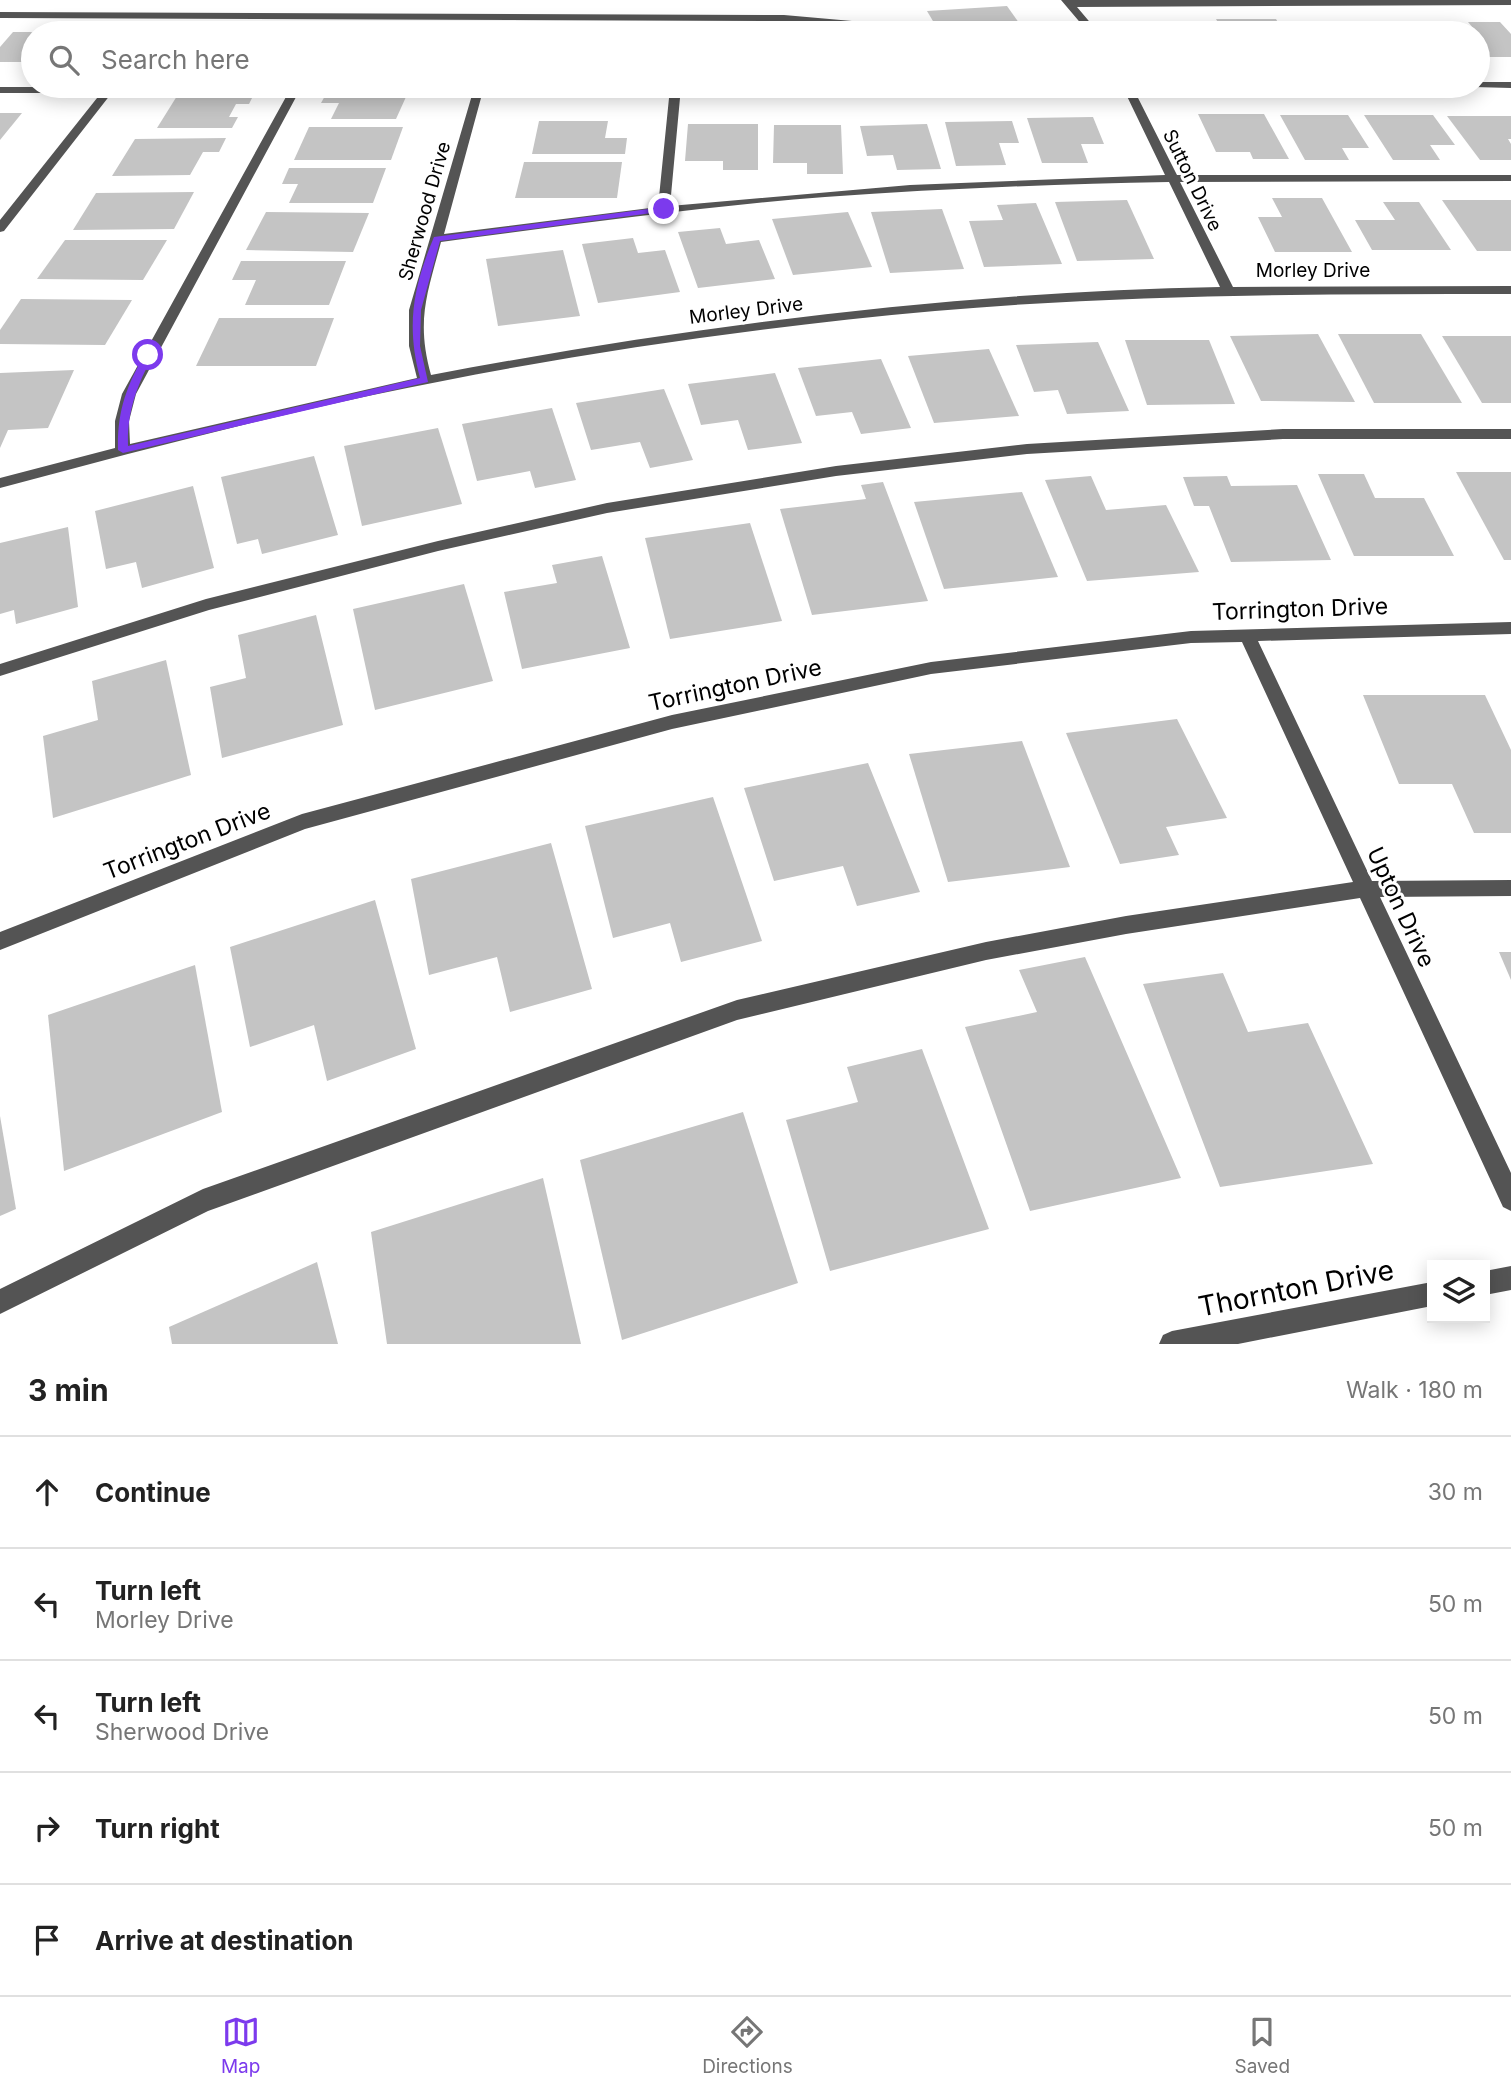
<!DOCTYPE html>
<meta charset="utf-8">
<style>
:root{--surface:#fff;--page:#f2f2f2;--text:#222;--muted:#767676;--line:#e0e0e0;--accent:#7c3aed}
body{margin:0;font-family:Inter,sans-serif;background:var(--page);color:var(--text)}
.controls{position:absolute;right:21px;bottom:21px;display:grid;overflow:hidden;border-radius:0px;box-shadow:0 4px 18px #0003}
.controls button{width:63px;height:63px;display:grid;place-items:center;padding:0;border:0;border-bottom:2px solid var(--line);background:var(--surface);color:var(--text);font:35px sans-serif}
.stop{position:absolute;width:21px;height:21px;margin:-16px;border:5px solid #7c3aed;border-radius:50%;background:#fff}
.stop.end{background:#7c3aed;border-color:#fff;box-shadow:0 2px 7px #0008}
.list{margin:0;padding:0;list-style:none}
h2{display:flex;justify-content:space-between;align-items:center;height:91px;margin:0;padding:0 28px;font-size:30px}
h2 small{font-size:23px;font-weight:400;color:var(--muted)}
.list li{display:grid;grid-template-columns:46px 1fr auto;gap:21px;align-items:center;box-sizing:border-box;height:112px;padding:0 28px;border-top:2px solid var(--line)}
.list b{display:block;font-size:26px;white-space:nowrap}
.list p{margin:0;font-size:23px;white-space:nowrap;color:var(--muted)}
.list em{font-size:23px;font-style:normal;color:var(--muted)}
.icon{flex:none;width:38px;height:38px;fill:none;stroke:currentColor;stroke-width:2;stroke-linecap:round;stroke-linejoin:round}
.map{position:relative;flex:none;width:1511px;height:1344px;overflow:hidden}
.search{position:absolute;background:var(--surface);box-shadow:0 4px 18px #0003;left:21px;right:21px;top:21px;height:77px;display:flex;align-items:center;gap:18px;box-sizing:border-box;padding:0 24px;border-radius:38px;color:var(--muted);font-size:26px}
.sheet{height:651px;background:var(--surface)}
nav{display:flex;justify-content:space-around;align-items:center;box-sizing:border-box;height:98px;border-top:2px solid var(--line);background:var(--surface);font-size:19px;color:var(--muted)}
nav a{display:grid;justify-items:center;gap:4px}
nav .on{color:var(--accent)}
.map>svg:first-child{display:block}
.building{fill:#c4c4c4}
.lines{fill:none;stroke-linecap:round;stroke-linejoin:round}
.minor{fill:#545454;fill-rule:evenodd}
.route{fill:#7c3aed}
.labels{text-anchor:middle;stroke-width:6;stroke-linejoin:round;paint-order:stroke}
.far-street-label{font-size:19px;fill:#000;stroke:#fff}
.street-label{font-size:23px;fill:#000;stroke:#fff}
.near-street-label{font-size:28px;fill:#000;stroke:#fff}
</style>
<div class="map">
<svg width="1511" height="1344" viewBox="0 0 1511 1344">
<rect width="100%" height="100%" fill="#fff"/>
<g class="building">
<polygon points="1007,6 1024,30 940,33 927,11"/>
<polygon points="1216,19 1276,19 1284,33 1224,33"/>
<polygon points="1143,22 1204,22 1210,33 1149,33"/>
<polygon points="1468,22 1500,22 1511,34 1511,57 1478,57 1478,33 1449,33 1446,29 1474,29"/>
<polygon points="1293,24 1352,24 1359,33 1299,33"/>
<polygon points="1367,24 1428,24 1436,33 1374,33"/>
<polygon points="103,28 184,29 181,33 98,33"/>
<polygon points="488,29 565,30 564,33 487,33"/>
<polygon points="13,32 33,32 33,62 0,62 0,47"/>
<polygon points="330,87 410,88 396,119 331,119 339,103 321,103"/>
<polygon points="206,90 256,90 249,104 236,104 229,117 238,117 232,128 157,128 177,96 203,95"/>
<polygon points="0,113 22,113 0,140"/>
<polygon points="1198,114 1264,114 1289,159 1253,159 1250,152 1216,152"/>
<polygon points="1280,115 1348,115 1369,148 1342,148 1349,160 1305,160"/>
<polygon points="1364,115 1433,115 1455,145 1430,145 1440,160 1393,160"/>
<polygon points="1447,116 1511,116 1511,139 1508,139 1511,144 1511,160 1480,160"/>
<polygon points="1093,117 1104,144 1081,144 1088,163 1042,163 1027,118"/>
<polygon points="539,121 608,121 605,138 627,138 625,154 532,154"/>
<polygon points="1012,121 1019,143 999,143 1006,165 956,166 945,122"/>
<polygon points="688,124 758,124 758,170 723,170 723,161 685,161"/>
<polygon points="927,124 941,169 897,170 893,155 867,156 860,126"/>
<polygon points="774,125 841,125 843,174 807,174 807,163 773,163"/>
<polygon points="309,127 403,127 391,160 294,160"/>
<polygon points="226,138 219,152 203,152 190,175 112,176 135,139"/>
<polygon points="524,162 622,162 617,198 515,198"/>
<polygon points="289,168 386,168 373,203 289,203 298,184 282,184"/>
<polygon points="194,192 174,229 73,230 96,193"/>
<polygon points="1272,198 1322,198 1352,252 1275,252 1258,217 1282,217"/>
<polygon points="1127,200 1154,259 1077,261 1055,202"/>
<polygon points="1442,200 1511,200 1511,251 1477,251"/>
<polygon points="1383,202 1419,202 1451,250 1372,250 1355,220 1395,220"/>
<polygon points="1036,203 1062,264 984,267 969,221 1003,220 997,205"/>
<polygon points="942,209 964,269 890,273 871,212"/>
<polygon points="266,212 369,213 353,252 246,250"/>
<polygon points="848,212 872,267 793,275 772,219"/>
<polygon points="720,228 726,244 759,240 775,279 698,288 678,232"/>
<polygon points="633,238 638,253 665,250 680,292 598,303 582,244"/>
<polygon points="65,240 167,240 143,280 37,279"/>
<polygon points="563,250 580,316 498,326 486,259"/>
<polygon points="241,261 346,261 329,305 245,305 256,280 232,280"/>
<polygon points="21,299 132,300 105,345 0,344 0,330"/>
<polygon points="219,318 334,318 316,366 196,366"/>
<polygon points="1318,334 1355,402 1261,401 1230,336"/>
<polygon points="1338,334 1421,334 1462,403 1374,403"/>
<polygon points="1442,336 1511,336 1511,403 1482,403"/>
<polygon points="1125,340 1209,340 1235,404 1147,405"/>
<polygon points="1098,342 1129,411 1067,414 1058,390 1034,392 1016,345"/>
<polygon points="989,349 1019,416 934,423 908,356"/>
<polygon points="881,359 911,428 861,434 852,412 816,416 798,368"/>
<polygon points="74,370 48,428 8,430 0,448 0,373"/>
<polygon points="775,373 802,443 748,450 738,420 701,425 688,384"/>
<polygon points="664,389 693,460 650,468 640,442 591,450 576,403"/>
<polygon points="552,408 576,480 535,488 530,471 477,481 462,424"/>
<polygon points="438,428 462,504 362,526 344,446"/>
<polygon points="314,456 338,535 262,554 258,539 237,544 221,477"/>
<polygon points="1456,472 1511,472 1511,560 1504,560"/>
<polygon points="1318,474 1364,474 1375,498 1424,498 1454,556 1354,556"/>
<polygon points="1091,476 1106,510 1166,505 1199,572 1087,581 1045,480"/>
<polygon points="1227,476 1231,486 1297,485 1331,560 1231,562 1209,506 1194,506 1183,477"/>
<polygon points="883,482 928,601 812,615 780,509 866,499 861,485"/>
<polygon points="193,486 214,568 142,588 136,562 106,569 95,511"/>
<polygon points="1022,492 1058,577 944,589 914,502"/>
<polygon points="750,523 782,621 670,639 645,538"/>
<polygon points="68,527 78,607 16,624 14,610 0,614 0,543"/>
<polygon points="602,556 630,648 522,669 504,592 557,583 552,565"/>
<polygon points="464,584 493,681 375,710 353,609"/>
<polygon points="316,615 343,725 222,758 210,687 246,678 238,635"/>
<polygon points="166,660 191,775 53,818 43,736 98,720 92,681"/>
<polygon points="1363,695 1485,695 1511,750 1511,833 1474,833 1452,784 1399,784"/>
<polygon points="1177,719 1227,818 1166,827 1179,855 1120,864 1066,733"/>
<polygon points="1022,741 1070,867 948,882 909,754"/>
<polygon points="868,763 920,892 857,906 843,866 774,881 744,788"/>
<polygon points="713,797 762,941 681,962 670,923 613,938 585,826"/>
<polygon points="551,843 592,989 510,1012 497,957 429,975 411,879"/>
<polygon points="375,900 416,1049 327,1081 314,1025 250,1047 230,947"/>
<polygon points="1499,952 1511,952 1511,980"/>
<polygon points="1085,957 1181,1178 1030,1211 965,1027 1037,1012 1019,970"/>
<polygon points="195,965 222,1112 64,1171 48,1015"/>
<polygon points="1223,973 1248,1032 1308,1023 1373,1164 1220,1187 1143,984"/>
<polygon points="922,1049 989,1229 830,1271 786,1120 858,1102 847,1067"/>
<polygon points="743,1112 798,1283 622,1340 580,1160"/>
<polygon points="0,1116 16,1209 0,1216"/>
<polygon points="543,1178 581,1344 387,1344 371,1232"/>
<polygon points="317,1262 338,1344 172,1344 169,1327"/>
</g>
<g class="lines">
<g class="minor">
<polygon points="1061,0 1511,0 1511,5 1077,7 1099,33 1089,33"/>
<polygon points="0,12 784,15 852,21 888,33 784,21 0,18"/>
<polygon points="1478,82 1511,82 1511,88 1474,87"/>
<path d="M292 86H302L136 394 129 421 130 444 417 378 409 346V310L472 95 477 92H904L1074 86H1366L1361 89 1134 90 1177 175H1511V181L1180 182 1233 287 1511 286V294C1319 294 1127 294 935 311 746 328 558 356 373 395 247 422 124 455 0 488V478L115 448V421L122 394ZM1124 90 1165 175 910 185 670 206 680 98H904ZM481 98H669L658 207 444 234ZM1169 182 1220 287C955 292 691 326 431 375 416 321 427 294 441 242 569 225 697 207 825 197 939 189 1054 184 1169 182Z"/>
<polygon points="0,87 109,87 114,90 4,231 0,232 0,220 101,93 0,93"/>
<polygon points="1283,429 1511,429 1511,439 1283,439 1027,454 836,476 607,513 438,551 209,610 0,676 0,664 206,599 438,541 607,503 836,466 1027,444"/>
<polygon points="1511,622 1511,634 1258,641 1372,881 1511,880 1511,896 1380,897 1511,1173 1511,1211 1503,1207 1360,898 1126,934 986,960 737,1020 208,1211 0,1314 0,1289 203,1189 737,1000 986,942 1126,916 1353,882 1242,642 1191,643 931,674 672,729 305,829 0,950 0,932 302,814 672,715 931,662 1191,631"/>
<polygon points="1511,1266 1511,1290 1485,1295 1485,1271"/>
<polygon points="1432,1282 1432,1306 1238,1344 1159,1344 1163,1335 1172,1331"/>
</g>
</g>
<path class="route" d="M664 207 667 211 440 241 421 310 420 346 428 382 123 453 118 450C117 413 126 386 145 354L153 355C137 386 127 411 128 446L420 378C406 326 413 287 434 237Z"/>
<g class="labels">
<g class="far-street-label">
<text transform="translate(1193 180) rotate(64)" y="7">Sutton Drive</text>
<text transform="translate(424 211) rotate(-74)" y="7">Sherwood Drive</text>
<text x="1313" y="277">Morley Drive</text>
<text transform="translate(746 310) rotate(-7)" y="7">Morley Drive</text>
</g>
<g class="street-label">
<text transform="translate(1300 609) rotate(-2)" y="8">Torrington Drive</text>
<text transform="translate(735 685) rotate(-12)" y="8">Torrington Drive</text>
<text transform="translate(187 841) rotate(-21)" y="8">Torrington Drive</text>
<text transform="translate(1401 907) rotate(65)" y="8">Upton Drive</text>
</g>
<g class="near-street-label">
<text transform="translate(1296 1288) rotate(-11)" y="10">Thornton Drive</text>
</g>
</g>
</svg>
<div class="controls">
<button><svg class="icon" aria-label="layers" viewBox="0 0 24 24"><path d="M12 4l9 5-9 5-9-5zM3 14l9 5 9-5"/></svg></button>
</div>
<div class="stop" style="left:148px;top:355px"></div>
<div class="stop end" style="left:664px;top:209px"></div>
<div class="search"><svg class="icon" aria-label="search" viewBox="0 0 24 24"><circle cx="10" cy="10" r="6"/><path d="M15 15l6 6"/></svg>Search here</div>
</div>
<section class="sheet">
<h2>3 min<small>Walk · 180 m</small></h2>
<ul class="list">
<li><svg class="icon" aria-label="ahead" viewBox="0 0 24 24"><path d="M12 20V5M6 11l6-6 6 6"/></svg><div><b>Continue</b></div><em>30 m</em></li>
<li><svg class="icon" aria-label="left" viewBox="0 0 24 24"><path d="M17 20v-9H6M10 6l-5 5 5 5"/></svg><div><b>Turn left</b><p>Morley Drive</p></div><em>50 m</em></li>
<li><svg class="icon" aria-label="left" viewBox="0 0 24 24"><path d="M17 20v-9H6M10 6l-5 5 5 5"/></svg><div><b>Turn left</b><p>Sherwood Drive</p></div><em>50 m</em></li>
<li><svg class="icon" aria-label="right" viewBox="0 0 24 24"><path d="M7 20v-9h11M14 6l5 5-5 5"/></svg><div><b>Turn right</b></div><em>50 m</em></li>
<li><svg class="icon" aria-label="arrive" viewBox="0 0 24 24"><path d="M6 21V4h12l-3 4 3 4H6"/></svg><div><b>Arrive at destination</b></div></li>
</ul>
</section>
<nav>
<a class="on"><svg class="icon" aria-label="map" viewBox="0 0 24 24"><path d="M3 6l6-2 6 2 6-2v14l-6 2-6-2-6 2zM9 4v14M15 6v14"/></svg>Map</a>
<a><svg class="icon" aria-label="directions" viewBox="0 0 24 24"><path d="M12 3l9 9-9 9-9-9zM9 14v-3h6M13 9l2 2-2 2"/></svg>Directions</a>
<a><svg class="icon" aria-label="saved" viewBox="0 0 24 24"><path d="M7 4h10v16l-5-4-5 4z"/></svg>Saved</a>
</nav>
